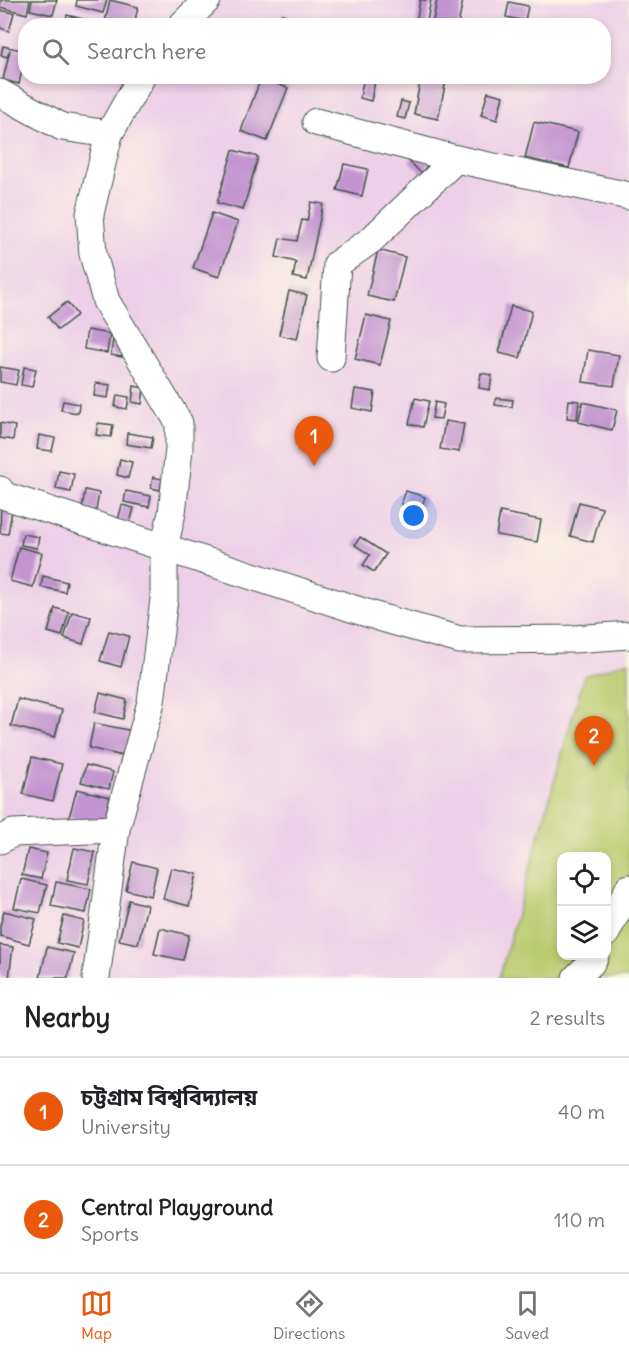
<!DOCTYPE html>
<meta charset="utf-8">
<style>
:root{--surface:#fff;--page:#f2f2f2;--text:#202124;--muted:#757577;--line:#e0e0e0;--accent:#ea580c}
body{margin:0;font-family:Delius,"Noto Sans Bengali",sans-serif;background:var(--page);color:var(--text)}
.controls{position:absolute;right:18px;bottom:18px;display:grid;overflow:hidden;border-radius:12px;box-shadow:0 3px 9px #0003}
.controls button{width:54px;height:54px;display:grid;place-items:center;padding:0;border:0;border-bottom:2px solid var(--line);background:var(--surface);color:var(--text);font:30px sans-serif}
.you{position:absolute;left:414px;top:516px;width:21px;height:21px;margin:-15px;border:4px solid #fff;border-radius:50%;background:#1a73e8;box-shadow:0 0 0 9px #1a73e833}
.badge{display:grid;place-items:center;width:39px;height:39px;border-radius:50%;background:var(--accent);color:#fff;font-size:20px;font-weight:700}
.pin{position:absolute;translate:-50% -50px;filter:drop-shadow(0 2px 3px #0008)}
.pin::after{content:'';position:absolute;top:32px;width:21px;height:18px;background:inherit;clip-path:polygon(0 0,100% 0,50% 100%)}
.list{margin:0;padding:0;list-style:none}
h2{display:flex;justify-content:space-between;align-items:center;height:78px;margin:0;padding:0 24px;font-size:26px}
h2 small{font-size:20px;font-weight:400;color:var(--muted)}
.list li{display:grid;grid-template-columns:39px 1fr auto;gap:18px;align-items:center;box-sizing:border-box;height:108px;padding:0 24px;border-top:2px solid var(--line)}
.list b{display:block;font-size:22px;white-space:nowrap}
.list p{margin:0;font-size:20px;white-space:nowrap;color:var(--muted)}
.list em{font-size:20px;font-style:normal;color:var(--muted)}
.icon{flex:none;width:33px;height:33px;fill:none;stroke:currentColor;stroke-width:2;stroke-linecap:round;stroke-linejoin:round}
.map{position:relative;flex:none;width:629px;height:978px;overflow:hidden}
.search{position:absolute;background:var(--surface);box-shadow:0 3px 9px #0003;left:18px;right:18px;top:18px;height:66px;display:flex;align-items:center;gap:15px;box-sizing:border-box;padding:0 21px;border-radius:24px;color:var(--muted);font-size:22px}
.sheet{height:294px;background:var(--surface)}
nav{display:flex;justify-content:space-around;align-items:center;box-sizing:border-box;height:84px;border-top:2px solid var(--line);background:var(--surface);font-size:16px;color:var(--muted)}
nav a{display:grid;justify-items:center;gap:3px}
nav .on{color:var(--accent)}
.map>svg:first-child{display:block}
.built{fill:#edd0e8;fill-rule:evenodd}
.green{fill:#b9ca6d;stroke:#6c8450;stroke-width:1.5;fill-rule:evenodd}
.building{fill:#c394d0}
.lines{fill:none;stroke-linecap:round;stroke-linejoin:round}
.minor-casing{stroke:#3f5549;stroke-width:29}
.minor{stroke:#fff;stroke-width:27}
</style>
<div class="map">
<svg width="629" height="978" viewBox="0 0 629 978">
<rect width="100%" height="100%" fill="#fcf5e5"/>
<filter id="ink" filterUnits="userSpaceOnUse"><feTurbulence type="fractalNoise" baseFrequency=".0167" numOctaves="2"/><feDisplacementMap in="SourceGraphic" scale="12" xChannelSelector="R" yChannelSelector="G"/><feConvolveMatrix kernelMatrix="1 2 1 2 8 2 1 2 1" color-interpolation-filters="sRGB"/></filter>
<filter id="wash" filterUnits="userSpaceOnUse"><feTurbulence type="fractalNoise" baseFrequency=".008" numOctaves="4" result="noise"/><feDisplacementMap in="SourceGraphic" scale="24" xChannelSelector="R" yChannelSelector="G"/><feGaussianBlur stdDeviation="1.35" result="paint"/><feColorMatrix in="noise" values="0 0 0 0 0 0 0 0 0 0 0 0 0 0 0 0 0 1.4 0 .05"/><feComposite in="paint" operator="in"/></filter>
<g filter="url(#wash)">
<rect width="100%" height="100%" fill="#f5dbbe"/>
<path class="built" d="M0 0H629V978H0ZM26 26H604V76H26ZM562 856H606V956H562Z"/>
<path class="green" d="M629 661V978H499L584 676ZM562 856H606V956H562Z"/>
<g id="blocks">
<g class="building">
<polygon points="1,0 30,0 27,14 0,7"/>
<polygon points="32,0 57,0 53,15 30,10"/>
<polygon points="77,0 107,0 103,13 76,6"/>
<polygon points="110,0 138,7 134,26 119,26 105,22"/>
<polygon points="420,0 431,0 426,26 416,24"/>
<polygon points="437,0 463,0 458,26 432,26"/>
<polygon points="509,2 528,6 525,21 506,17"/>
<polygon points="0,10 14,13 9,31 0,28"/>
<polygon points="282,14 314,25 314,26 278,26"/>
<polygon points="67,15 99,23 98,26 64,26"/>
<polygon points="3,46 26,51 19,84 3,80 10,50 7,57 1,55"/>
<polygon points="364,76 376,76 371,101 360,98"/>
<polygon points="421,76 447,76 438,119 414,114"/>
<polygon points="261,78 288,88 267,141 241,131"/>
<polygon points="488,92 503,96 497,120 481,115"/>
<polygon points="401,101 409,103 405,119 397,117"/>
<polygon points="534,122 578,132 569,168 525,158"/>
<polygon points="233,150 258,157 243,210 217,203"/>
<polygon points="417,153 429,164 421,173 409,161"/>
<polygon points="344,164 368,169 362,196 337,190"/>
<polygon points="311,202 323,204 307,280 293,277 296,262 276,257 280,238 297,241 302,220 307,221"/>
<polygon points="212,213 238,222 219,277 193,268"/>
<polygon points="378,250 405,257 394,302 367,296"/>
<polygon points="289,291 307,295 297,339 279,335"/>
<polygon points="67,302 77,315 58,330 48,317"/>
<polygon points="511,306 532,311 520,358 499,353"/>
<polygon points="366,315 391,321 380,365 355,359"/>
<polygon points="87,330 110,334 107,353 84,349"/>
<polygon points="113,339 124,341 122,357 111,355"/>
<polygon points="588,350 619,355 614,386 583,382"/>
<polygon points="0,367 19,370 16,385 0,382"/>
<polygon points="24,367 36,369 32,387 21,385"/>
<polygon points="481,373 492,375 490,390 479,388"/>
<polygon points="96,383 110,385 108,398 94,396"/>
<polygon points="134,386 144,388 142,404 132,402"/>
<polygon points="355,389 375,392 372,412 352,408"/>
<polygon points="117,395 129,397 127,409 115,407"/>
<polygon points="415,398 429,401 423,427 409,424"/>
<polygon points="496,398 513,400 512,407 495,405"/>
<polygon points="569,400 579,401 577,419 567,418"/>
<polygon points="63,401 79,404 78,413 61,410"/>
<polygon points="435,402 444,404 441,419 432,418"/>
<polygon points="583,402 617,410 612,430 578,422"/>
<polygon points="445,421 464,424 459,452 440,449"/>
<polygon points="0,423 15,426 13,440 0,438"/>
<polygon points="98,423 113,425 111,437 96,435"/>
<polygon points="127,433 153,437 151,448 126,444"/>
<polygon points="39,435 55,438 52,451 37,449"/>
<polygon points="120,459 132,462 128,478 117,475"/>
<polygon points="59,471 74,474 71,492 56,489"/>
<polygon points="153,477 162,479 160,490 151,488"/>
<polygon points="85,490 99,493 96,511 82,509"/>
<polygon points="126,491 151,496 149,507 124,502"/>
<polygon points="406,491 425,497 421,510 401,504"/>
<polygon points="579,502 602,508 593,542 570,536"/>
<polygon points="1,503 13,505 8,534 0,533"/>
<polygon points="122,505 134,508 130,523 118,520"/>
<polygon points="500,512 541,520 537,542 496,535"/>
<polygon points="23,534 39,537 37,548 21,545"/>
<polygon points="360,537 386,554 374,572 363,565 370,555 355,545"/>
<polygon points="19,547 42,553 33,587 10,581"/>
<polygon points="43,576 67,582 65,592 41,587"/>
<polygon points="55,608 69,612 62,636 48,632"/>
<polygon points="72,612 91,617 83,644 64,638"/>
<polygon points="109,631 129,636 121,667 100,661"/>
<polygon points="100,693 127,700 123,719 95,712"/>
<polygon points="18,699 62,710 55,737 11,726"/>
<polygon points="94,723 133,731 127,757 89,748"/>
<polygon points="32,757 62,764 53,801 23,794"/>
<polygon points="86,765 113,772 109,789 81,782"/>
<polygon points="77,789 110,797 103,826 69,817"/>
<polygon points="74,848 95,852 88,884 67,880"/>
<polygon points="28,849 47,853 41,879 22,875"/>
<polygon points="133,862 157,868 151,896 126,890"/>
<polygon points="171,868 197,874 189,906 163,899"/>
<polygon points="21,879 47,885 40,913 14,908"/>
<polygon points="56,882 91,889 86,913 51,906"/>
<polygon points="129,900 147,905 138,944 119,940"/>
<polygon points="4,911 36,919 29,944 0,936 0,926"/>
<polygon points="64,916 84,921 78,948 57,943"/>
<polygon points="160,928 189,935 183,960 154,954"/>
<polygon points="0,945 13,947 9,978 0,978"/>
<polygon points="47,947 74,953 68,978 40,978"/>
</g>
</g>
</g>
<g filter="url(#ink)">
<use href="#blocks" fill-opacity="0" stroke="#3f5549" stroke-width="1.5"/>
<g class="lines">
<g class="minor-casing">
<g id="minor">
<polyline points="181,26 207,0"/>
<polyline points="0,93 62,127 109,134 142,76"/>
<polyline points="316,122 456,159 629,196"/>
<polyline points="331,358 337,264 371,240 456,159"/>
<polyline points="0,490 2,495 382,618 460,640 574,639 629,635"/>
<polyline points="0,840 13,833 116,829"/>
<polyline points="606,933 629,888"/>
<polyline points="96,978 116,829 151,702 164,599 164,547 172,513 179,449 179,423 106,301 93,254 90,214 109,134"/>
<polyline points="576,978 591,963 595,956"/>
</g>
</g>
<use href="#minor" class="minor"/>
</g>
</g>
</svg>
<div class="controls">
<button><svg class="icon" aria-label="locate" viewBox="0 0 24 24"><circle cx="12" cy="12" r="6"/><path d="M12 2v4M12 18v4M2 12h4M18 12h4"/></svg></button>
<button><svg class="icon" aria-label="layers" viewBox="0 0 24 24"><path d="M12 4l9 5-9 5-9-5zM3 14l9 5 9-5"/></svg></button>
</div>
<div class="you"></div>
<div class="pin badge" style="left:314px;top:466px">1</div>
<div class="pin badge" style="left:594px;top:766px">2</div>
<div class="search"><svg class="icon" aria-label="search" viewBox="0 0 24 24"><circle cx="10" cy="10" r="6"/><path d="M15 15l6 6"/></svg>Search here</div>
</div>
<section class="sheet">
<h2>Nearby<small>2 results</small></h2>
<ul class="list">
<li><span class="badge">1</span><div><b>চট্টগ্রাম বিশ্ববিদ্যালয়</b><p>University</p></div><em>40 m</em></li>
<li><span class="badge">2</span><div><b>Central Playground</b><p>Sports</p></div><em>110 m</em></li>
</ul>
</section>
<nav>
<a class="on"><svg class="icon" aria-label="map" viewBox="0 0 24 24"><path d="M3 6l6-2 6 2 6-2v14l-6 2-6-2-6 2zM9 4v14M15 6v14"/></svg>Map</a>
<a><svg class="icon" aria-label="directions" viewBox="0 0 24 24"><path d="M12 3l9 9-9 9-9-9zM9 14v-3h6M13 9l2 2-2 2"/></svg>Directions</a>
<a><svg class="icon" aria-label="saved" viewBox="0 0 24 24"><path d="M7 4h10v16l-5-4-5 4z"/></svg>Saved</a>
</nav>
